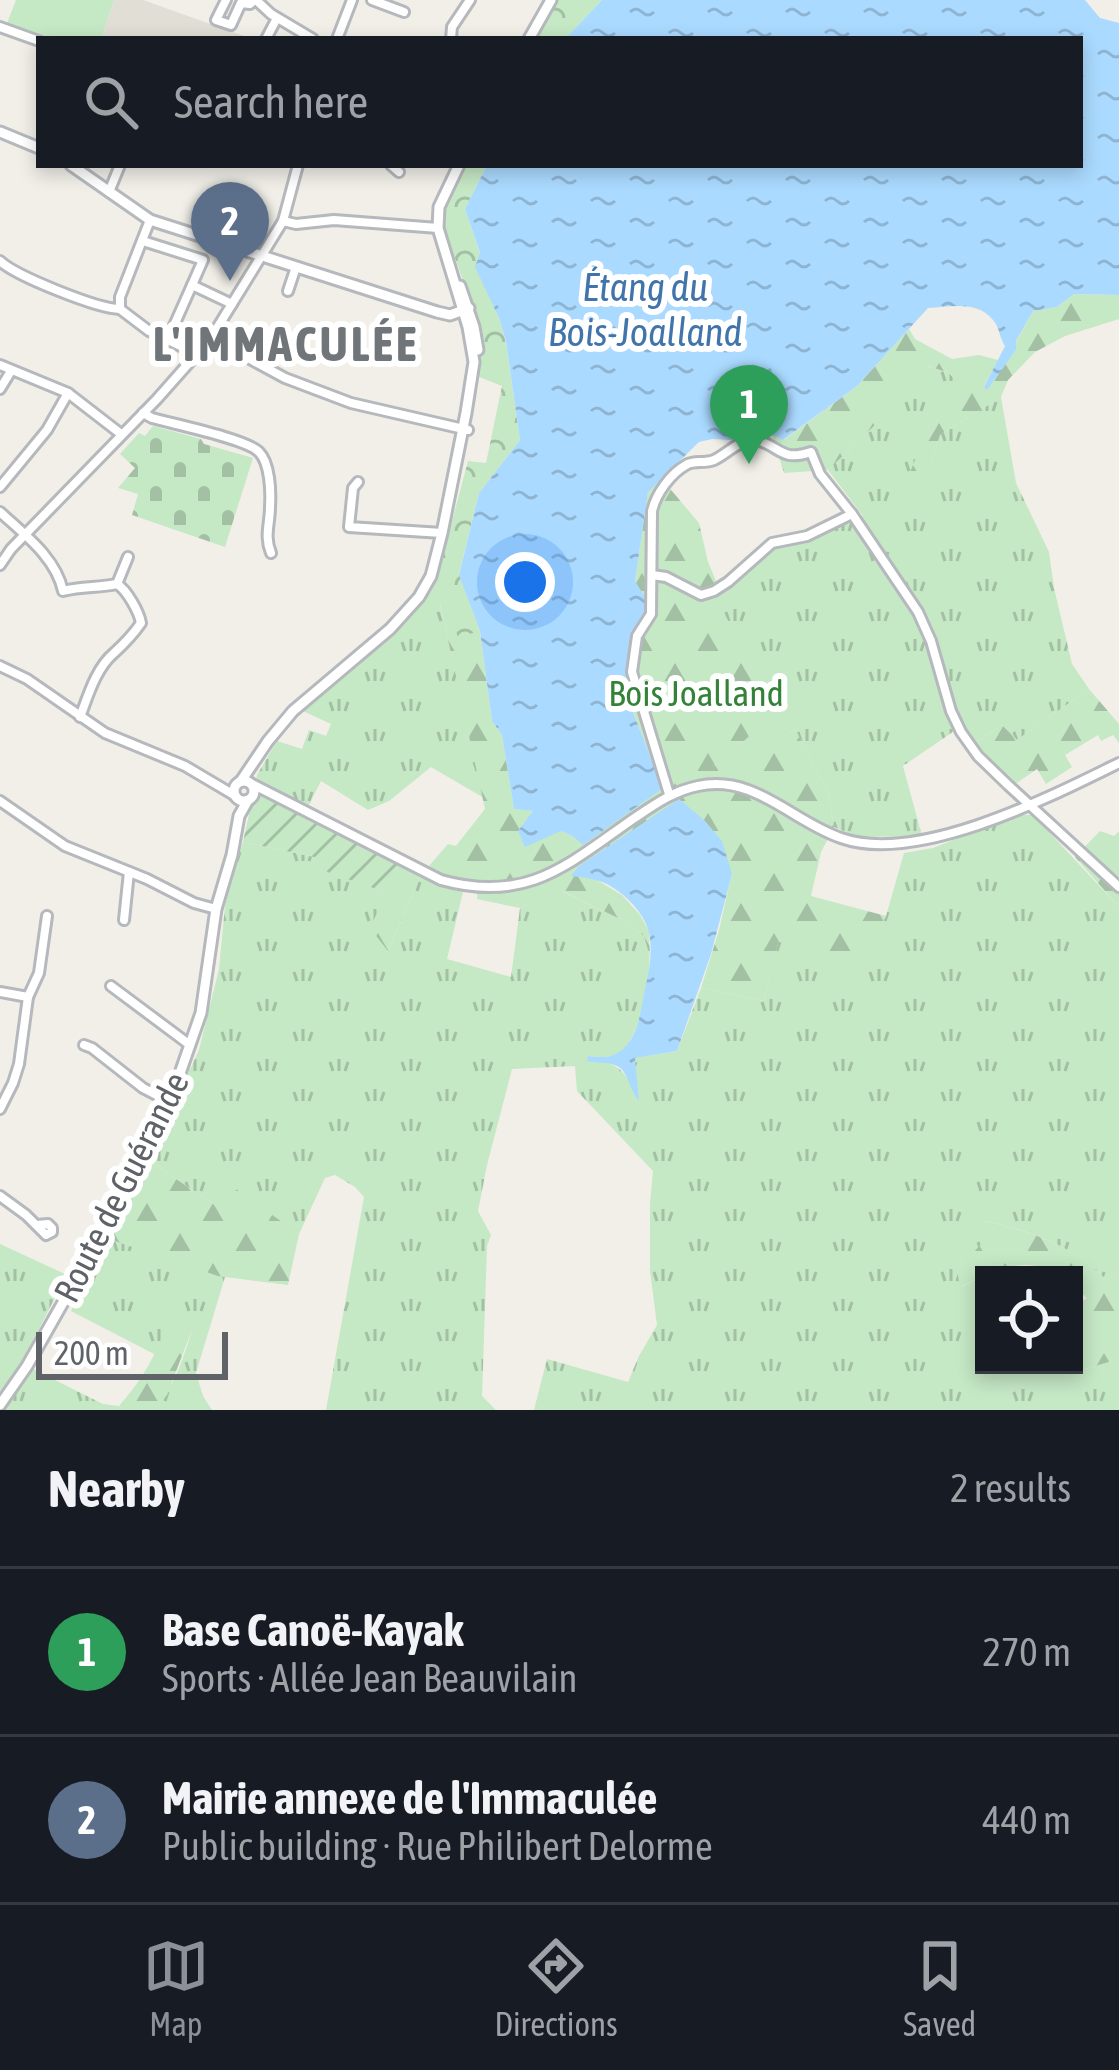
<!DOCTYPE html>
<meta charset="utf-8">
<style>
:root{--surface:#171b24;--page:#242831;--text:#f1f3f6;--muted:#9ea1a6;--line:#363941;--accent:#8c9099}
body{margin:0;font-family:"Asap Condensed",sans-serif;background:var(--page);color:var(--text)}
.controls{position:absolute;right:36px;bottom:36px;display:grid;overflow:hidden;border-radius:0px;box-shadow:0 6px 18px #0003}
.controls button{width:108px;height:108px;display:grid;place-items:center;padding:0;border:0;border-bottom:3px solid var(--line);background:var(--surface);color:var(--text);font:60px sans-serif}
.scale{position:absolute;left:36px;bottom:30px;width:192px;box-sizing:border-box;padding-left:12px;border:6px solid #5f6368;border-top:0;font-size:33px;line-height:42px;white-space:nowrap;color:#5f6368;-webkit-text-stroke:9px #fff;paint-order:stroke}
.you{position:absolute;left:525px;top:582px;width:42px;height:42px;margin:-30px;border:9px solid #fff;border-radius:50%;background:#1a73e8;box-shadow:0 0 0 18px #1a73e833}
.badge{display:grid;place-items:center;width:78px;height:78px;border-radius:50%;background:var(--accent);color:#fff;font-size:39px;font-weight:700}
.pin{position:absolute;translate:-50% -99px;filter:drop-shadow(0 3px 6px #0008)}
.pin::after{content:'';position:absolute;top:63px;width:42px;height:36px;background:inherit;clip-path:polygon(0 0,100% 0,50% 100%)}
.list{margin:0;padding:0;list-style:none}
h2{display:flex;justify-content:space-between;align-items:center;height:156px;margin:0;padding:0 48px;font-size:51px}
h2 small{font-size:39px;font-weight:400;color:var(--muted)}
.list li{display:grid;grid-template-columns:78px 1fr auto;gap:36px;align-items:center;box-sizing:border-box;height:168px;padding:0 48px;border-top:3px solid var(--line)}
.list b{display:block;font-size:45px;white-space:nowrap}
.list p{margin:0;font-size:39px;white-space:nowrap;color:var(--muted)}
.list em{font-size:39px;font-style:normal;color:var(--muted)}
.icon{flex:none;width:66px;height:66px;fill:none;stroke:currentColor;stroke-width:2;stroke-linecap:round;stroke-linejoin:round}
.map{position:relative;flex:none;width:1119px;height:1410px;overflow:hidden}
.search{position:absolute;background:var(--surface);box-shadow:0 6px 18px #0003;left:36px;right:36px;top:36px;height:132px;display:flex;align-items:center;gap:30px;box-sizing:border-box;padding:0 42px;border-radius:0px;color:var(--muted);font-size:45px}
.sheet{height:492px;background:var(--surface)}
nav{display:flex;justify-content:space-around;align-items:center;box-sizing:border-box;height:168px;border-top:3px solid var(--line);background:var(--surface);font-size:33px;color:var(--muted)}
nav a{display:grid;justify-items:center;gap:6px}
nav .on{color:var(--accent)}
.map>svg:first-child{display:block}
.education{fill:#e1ded6}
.grass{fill:url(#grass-tufts)}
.forest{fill:url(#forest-firs)}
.cemetery{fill:url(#cemetery-stones)}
.park{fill:url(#park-crowns)}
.garden{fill:url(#garden-furrows)}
.pitch{fill:#c5e8c5}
.water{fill:url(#water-ripples)}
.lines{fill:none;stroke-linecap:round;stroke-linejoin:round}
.minor-casing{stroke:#b5b8bc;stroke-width:14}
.tertiary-casing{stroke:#b5b8bc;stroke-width:15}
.minor{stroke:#fff;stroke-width:8}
.tertiary{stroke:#fff;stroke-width:9}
.labels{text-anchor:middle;stroke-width:12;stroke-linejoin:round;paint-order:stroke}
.park-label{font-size:36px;fill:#348238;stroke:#fff}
.street-label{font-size:36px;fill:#5f6368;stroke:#fff}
.water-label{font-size:39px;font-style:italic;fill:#4174aa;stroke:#fff}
.district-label{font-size:48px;font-weight:bold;letter-spacing:3px;fill:#70757a;stroke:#fff}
</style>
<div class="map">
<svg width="1119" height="1410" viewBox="0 0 1119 1410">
<defs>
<pattern id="grass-tufts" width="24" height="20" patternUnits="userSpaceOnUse" patternTransform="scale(3)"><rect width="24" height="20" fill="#c5e8c5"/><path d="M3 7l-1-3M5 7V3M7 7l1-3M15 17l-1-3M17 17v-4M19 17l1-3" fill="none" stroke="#a3c0a4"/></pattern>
<pattern id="forest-firs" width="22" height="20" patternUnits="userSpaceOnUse" patternTransform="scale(3)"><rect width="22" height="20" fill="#c5e8c5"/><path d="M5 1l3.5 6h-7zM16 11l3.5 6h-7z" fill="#a3c0a4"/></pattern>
<pattern id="cemetery-stones" width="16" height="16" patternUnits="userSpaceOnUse" patternTransform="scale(3)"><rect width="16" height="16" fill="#c5e8c5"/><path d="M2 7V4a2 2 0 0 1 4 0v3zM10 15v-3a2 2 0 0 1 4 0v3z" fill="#a3c0a4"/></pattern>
<pattern id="park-crowns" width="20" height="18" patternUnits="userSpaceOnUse" patternTransform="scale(3)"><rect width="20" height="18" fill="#c5e8c5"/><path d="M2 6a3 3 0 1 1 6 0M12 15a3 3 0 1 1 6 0" fill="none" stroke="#a3c0a4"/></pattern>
<pattern id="garden-furrows" width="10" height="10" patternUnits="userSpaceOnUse" patternTransform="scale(3)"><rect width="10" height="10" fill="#c5e8c5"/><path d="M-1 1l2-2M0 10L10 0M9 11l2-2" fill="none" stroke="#a3c0a4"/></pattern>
<pattern id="water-ripples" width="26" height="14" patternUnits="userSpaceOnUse" patternTransform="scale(3)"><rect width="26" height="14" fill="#aadaff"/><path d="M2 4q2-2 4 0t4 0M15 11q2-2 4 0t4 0" fill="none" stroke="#8eb4d2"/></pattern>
</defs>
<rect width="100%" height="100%" fill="#f1efe8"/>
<polygon class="education" points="114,0 143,0 244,36 243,39 101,39"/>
<g class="grass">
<polygon points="927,366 949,373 971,396 929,425 910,475 926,480 940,435 1001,397 1016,483 1049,552 1054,588 1072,664 1089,689 1017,740 1002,725 975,743 963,725 903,766 922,836 858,837 834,827 829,795 795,729 728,777 713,765 744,741 759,724 714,599 775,546 807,541 863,516 828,470 872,428"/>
<polygon points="427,591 444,598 440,604 484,798 431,767 389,801 368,810 321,781 304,815 269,799 251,805 257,775 277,741 302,749 309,730 326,736 331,724 303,711 392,632"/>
<path d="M1017 815H1033L1119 907V1270L1107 1281C1076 1247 1030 1231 986 1221V1240L961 1287 984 1275V1365H1074V1358L1082 1370 1119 1359V1410H534L547 1359 628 1382 639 1356 657 1325 650 1271V1204L653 1171 577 1091 575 1066 512 1069 487 1165 478 1211 491 1235 487 1246 482 1396 496 1410H326L364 1197 355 1187 335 1175 325 1178 299 1234 233 1188 216 1206 148 1160 199 1050 219 969 225 906 243 842 329 860 328 872 388 893 370 928 389 949 420 877 463 892 447 959 511 977 520 908 561 891 620 919 644 936C646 942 648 948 649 955 652 977 640 1031 625 1048 616 1058 601 1058 588 1056 619 1065 625 1069 638 1098L634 1058 677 1051 701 988 764 1001 779 939 860 963 886 916 904 853 933 848Z"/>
<path d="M106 1238 225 1277 196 1373 203 1396 212 1410H154C175 1386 184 1357 193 1326L156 1355 71 1311Z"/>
<polygon points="0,1244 67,1275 21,1363 103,1404 119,1406 123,1410 0,1410"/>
</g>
<g class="forest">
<polygon points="1074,294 1119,295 1119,319 1065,336 1035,352 1008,380 1001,397 940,435 926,481 909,475 929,425 970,396 949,373 928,366 872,428 828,470 784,473 772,434 784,440 857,386 909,329 915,339 952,359 979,355 998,360 984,386 987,389 1016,350 1016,342 1033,311 1057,307"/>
<polygon points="661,478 699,523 708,562 721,593 715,600 782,704 744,741 714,765 729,776 795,729 829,795 834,827 821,852 811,896 886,916 860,964 779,940 764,1001 701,988 719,930 732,873 572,875 595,879 622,895 640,915 649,931 650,957 644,936 620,919 562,891 520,908 477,899 478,883 440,873 429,866 448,844 456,846 485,809 440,603 444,598 480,631 492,721 502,735 514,809 534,811 561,831 574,837 663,788 624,690 631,643 642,621 635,581 648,491"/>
<polygon points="1089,689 1119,724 1119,743 1113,735 1101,741 1098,735 1065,755 1072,767 1046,784 1037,769 1014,785 975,743 1002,725 1017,740"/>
<polygon points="1100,831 1114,836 1119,831 1119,907 1075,857"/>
<polygon points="399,866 420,877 388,951 370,928"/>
<polygon points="148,1160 216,1206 233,1187 299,1234 288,1285 218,1276 106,1238 128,1203"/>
<path d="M985 1221C1029 1231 1076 1246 1107 1281L1119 1270V1359L1082 1370 1074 1358V1308L1087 1298 1074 1286V1275C1059 1275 1050 1268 1036 1266 1010 1261 982 1276 960 1287L957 1270 985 1240Z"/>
<path d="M169 1318 193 1327 167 1395 154 1410H123L119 1406C143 1379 158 1352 169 1318Z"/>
</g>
<polygon class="cemetery" points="153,426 201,439 204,444 253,458 225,547 132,515 138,494 118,488 135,468 120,454 139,433 145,436"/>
<g class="park">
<polygon points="555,0 602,0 565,39 533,39"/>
<polygon points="461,165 487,165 465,209 480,254 476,267 499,318 506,343 520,440 479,493 459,574 480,631 458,637 444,599 427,591 451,525 468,461 486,463 502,386 477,376 481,348 476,317 443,224 446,199"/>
</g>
<polygon class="garden" points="269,798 399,866 388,893 327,872 328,860 243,842 251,805"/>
<polygon class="pitch" points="16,0 114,0 101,39 39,39 6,26"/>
<g class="water">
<path d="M602 0H1085L1100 18 1119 23V295L1074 294 1057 307 1033 311 1016 341V350L987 390 984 387 1005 346C999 337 1000 328 993 320 977 300 950 307 928 308L857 386 783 440 758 427V411L747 409 744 414 748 430 743 436 731 440 712 439 699 442 648 492 635 581 648 602 631 643 624 690 663 788 583 845 574 837 561 831 525 847 518 831 533 811 514 809 502 735 492 721 480 631 459 575 479 493 520 440 506 342 499 318 475 267 480 253 465 209 487 165H1080V39H565Z"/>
<path d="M679 799 705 821 722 841 732 874 711 954 677 1051 635 1058 639 1100C628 1089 630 1073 617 1066 609 1062 597 1063 587 1061L588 1056C600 1058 614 1058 623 1049 639 1035 641 1008 645 989 649 972 653 950 649 933 645 912 619 887 599 881 590 878 580 877 571 876L579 866Z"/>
</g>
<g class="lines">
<g class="minor-casing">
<g id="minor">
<polyline points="226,0 216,20 231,25 241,3 250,4 254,0"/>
<polyline points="256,0 271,14 313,39"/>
<polyline points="372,0 404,12"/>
<polyline points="0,27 39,41"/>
<polyline points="266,39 277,18"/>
<polyline points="337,39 352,0"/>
<polyline points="451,39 452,27 470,0"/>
<polyline points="391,165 399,172"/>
<polyline points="109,192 120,165"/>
<polyline points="150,220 120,297 120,309 149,331 197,354"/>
<polyline points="283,221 296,224 334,220 438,228"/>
<polyline points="143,241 203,260 192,285"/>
<path d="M0 261C16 276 98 309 120 309"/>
<polyline points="288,291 296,267"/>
<polyline points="211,338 285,378 351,403 468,430"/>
<polyline points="168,339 192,285 232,304"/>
<polyline points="0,365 68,393 121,434"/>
<polyline points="0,389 11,371"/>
<path d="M143 413 152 418C173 424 247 439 259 452 270 463 271 491 270 507 270 524 264 536 271 553"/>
<polyline points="358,482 353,488 349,527 442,533"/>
<polyline points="0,487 47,430 68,393"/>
<path d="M0 512C25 535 56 558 63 591 82 586 98 588 117 584 127 590 139 612 141 623 132 636 125 643 114 653 96 668 88 696 80 717"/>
<polyline points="0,565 11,549 157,399 211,338 283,221 298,165"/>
<polyline points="652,575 666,577 701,595 714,591 728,582 772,543 807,536 852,514"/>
<polyline points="117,584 128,557"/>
<polyline points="0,666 27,679 105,733 185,766 234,795"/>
<path d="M252 784 441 880C527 904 567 865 633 819 654 805 673 791 698 786 755 774 791 821 841 838 917 865 1050 797 1119 763"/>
<path d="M669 794 632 672 637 636 651 614 652 511C656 494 670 474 686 465 694 460 704 464 714 460 727 454 742 437 757 440 781 447 781 462 811 452L820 474 852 514 918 612 931 641 951 711 961 732 978 756 1008 785 1119 887"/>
<polyline points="0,801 65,846 147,879 194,903 216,909"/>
<polyline points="124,920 129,872"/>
<polyline points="111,986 190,1045"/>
<polyline points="0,992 28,997"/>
<polyline points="84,1045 92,1048 143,1088 170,1102"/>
<polyline points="0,1109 13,1083 19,1064 28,997 39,973 47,916"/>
<polyline points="0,1196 26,1215 46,1235 52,1232 52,1228 48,1224 37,1225"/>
</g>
</g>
<g class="tertiary-casing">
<g id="tertiary">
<polyline points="529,39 551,0"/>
<polyline points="0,132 39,148"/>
<polyline points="71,165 150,220 437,312 450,315 469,308"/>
<polyline points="460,286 474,327 478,350"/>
<circle cx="244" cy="791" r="10"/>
<polyline points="241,781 268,741 293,711 390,629 419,597 431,576 442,533 466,413 474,362 468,327 438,228 439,207 459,165"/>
<polyline points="0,1405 27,1366 78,1276 170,1102 201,1013 216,909 232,855 239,816 248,800"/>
</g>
</g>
<use href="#minor" class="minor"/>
<use href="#tertiary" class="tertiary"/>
</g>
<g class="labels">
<g class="park-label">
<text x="696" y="706">Bois Joalland</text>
</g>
<g class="street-label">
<text transform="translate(121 1187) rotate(-63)" y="13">Route de Guérande</text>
</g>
<g class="water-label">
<text x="645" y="301">Étang du<tspan x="645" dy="45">Bois-Joalland</tspan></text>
</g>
<g class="district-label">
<text x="286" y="361">L'IMMACULÉE</text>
</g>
</g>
</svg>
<div class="controls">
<button><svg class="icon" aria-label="locate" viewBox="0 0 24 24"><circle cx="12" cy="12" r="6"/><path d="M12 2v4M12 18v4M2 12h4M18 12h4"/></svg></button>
</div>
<div class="scale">200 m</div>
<div class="you"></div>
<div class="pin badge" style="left:749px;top:464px;background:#2e9e5b">1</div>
<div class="pin badge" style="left:230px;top:281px;background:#5c6f8a">2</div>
<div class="search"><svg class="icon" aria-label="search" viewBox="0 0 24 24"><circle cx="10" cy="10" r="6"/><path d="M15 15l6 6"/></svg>Search here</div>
</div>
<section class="sheet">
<h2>Nearby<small>2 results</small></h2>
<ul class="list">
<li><span class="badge" style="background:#2e9e5b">1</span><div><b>Base Canoë-Kayak</b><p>Sports · Allée Jean Beauvilain</p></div><em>270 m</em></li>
<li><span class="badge" style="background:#5c6f8a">2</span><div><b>Mairie annexe de l'Immaculée</b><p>Public building · Rue Philibert Delorme</p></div><em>440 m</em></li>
</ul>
</section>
<nav>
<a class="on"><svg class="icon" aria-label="map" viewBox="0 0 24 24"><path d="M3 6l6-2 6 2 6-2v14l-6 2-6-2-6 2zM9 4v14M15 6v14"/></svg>Map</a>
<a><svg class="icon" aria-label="directions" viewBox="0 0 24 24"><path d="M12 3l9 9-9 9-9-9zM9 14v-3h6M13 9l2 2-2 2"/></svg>Directions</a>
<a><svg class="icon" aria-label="saved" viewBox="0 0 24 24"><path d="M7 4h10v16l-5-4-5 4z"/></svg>Saved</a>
</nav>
